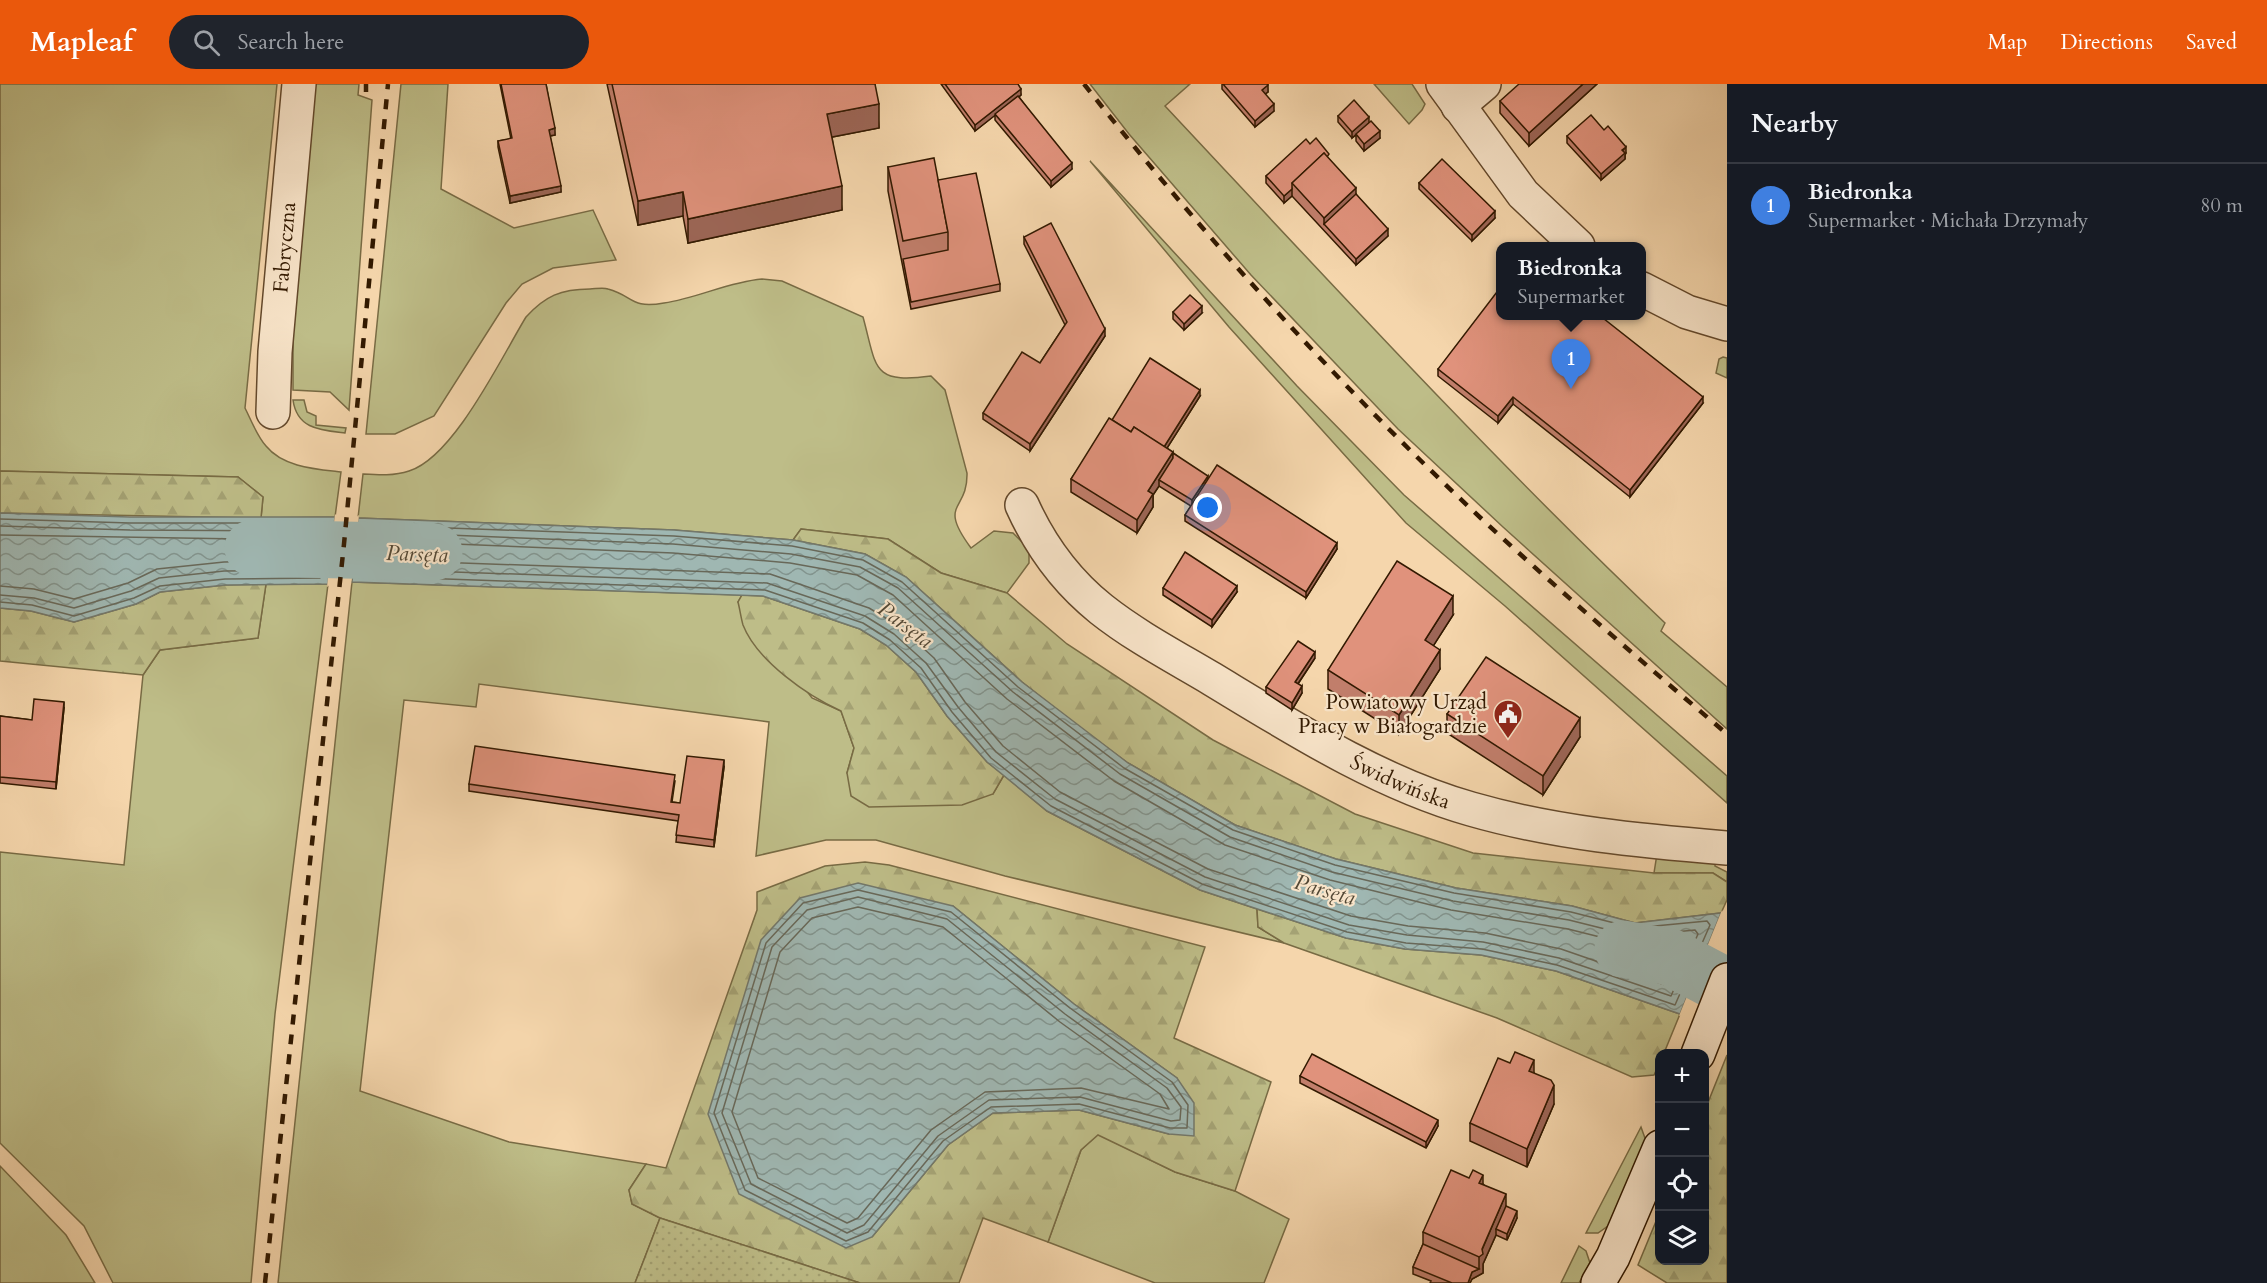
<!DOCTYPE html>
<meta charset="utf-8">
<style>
:root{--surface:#171b24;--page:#20242c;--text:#f1f3f6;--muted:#9ea1a6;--line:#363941;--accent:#ea580c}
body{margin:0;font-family:Cardo,serif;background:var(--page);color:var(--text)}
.controls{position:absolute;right:18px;bottom:18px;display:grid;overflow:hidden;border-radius:12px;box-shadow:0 6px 24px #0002}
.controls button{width:54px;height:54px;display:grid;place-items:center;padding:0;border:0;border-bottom:2px solid var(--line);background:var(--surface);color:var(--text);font:30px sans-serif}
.you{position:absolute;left:1208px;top:424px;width:21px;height:21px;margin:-15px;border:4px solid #fff;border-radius:50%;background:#1a73e8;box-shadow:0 0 0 9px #1a73e833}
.badge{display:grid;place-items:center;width:39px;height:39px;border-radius:50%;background:var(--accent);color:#fff;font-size:20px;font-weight:700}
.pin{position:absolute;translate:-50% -50px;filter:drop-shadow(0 2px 3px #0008)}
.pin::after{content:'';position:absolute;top:32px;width:21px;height:18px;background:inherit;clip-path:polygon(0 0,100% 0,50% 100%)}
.popup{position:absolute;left:1496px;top:158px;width:150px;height:78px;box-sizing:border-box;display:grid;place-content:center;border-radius:12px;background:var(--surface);filter:drop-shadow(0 2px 4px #0005);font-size:20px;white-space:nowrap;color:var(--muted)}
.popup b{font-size:22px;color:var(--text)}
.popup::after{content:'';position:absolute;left:50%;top:100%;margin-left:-12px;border:12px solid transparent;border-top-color:var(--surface)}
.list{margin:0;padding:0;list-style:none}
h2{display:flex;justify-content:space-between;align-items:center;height:78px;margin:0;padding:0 24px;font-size:26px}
h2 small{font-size:20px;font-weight:400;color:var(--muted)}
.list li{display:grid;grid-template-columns:39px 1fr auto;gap:18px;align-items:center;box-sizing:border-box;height:84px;padding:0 24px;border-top:2px solid var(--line)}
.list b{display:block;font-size:22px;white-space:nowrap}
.list p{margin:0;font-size:20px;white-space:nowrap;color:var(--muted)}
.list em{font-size:20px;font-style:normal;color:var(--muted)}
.icon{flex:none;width:33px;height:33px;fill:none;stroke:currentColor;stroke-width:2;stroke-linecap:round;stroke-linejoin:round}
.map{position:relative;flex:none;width:1727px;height:1199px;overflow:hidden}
header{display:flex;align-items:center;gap:36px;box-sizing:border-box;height:84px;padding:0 30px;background:var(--accent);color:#fff}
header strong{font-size:28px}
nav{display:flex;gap:33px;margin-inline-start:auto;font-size:21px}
.search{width:420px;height:54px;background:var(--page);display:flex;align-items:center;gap:15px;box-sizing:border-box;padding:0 21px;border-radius:33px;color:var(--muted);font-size:22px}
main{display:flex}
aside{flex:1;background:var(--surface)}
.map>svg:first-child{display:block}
.grass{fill:#bebd88;stroke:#786b44;stroke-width:1.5}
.forest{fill:url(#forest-firs);stroke:#786b44;stroke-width:1.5;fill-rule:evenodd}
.garden{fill:url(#garden-dots);stroke:#786b44;stroke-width:1.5}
.water{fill:url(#water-waves);stroke:#73786b;stroke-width:1.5}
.pier{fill:#f5d6ac}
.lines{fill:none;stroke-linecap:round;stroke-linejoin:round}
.shore{stroke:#686859;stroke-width:1.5}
.river{stroke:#9fb7b2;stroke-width:57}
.street-casing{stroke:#63482b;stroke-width:36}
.secondary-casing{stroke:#321900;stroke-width:36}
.street{stroke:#f8e4c9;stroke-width:33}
.secondary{stroke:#f8e4c9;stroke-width:33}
.rail{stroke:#321900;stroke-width:4.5;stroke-dasharray:10 10;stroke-linecap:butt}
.wall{fill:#c17e6b;stroke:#321900;stroke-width:1.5}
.shaded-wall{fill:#9d6657;stroke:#321900;stroke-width:1.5}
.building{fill:#e0927c;stroke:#321900;stroke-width:1.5}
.labels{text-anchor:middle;stroke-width:4.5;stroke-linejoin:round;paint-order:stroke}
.street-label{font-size:21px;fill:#321900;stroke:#f8e4c9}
.poi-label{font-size:21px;fill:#321900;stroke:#f8e4c9;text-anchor:end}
.water-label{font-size:22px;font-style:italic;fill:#534835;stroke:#f8e4c9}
</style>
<header>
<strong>Mapleaf</strong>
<div class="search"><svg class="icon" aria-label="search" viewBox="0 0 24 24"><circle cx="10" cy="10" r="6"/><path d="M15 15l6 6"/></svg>Search here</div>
<nav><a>Map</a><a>Directions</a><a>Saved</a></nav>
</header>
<main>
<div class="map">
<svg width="1727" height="1199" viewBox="0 0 1727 1199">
<defs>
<pattern id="forest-firs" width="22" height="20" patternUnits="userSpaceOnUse" patternTransform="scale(1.5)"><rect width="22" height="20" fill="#bebd88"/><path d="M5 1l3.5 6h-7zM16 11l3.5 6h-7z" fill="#a4a274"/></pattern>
<pattern id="garden-dots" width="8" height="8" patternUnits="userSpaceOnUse" patternTransform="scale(1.5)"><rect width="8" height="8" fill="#bebd88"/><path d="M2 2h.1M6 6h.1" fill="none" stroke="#a4a274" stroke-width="1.8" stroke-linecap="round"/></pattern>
<pattern id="water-waves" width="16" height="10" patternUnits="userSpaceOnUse" patternTransform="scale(1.5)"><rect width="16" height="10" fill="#9fb7b2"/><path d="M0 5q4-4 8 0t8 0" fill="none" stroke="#82948e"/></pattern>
</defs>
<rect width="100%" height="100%" fill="#f5d6ac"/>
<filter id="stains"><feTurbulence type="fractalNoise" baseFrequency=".00333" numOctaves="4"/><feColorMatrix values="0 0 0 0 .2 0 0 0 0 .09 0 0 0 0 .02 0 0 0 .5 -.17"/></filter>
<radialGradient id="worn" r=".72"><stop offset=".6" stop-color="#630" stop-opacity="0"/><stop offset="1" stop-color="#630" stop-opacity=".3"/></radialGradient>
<g class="grass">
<path d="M0 0H277L245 324C251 336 257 352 266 362 283 383 315 385 341 388L335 433 261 434 263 413 238 393 0 387Z"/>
<polygon points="312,0 359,0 358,11 372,16 349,326 330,308 293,306 293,214"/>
<polygon points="401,0 448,0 441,105 514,144 593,126 616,176 553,184 522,200 506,219 434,332 395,350 366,350"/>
<path d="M1090 0H1190L1165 22C1329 197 1491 374 1665 539L1661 547 1727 603V645L1503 443 1398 345 1251 191 1129 50Z"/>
<polygon points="1374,0 1412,0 1425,20 1422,26 1409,40"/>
<polygon points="1090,77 1297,302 1404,411 1727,692 1727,719 1505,522 1406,439 1229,243"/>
<path d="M762 195 782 197 863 233C877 284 871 300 931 292L945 306 967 389C968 428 937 418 971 464L994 447 1013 449 1029 465V479L1007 509 941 489 888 455 801 445 793 456 674 446 358 434 363 390C379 391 394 392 409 387 454 373 501 274 526 233 545 212 561 205 590 205 595 205 603 203 608 205 634 212 630 225 664 219 698 214 728 198 762 195Z"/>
<polygon points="1723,273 1727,274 1727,294 1716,289 1719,275"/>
<path d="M293 316H304L307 328 316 332V341L346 344 345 349C320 346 297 345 293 316Z"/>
<polygon points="352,498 742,511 738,518 812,614 841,627 854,664 847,689 993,710 1004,691 1047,727 1200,806 1257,825 1258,843 1284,859 1005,792 876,756 826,756 756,772 769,638 479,600 476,623 404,616 360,1007 509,1058 646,1080 629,1106 632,1120 660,1134 635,1199 278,1199"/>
<polygon points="266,500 328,500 275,930 251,1199 113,1199 84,1142 0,1059 0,768 124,781 143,591 160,566 258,554"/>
<polygon points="1657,770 1715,774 1715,782 1727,788 1727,798 1713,789 1654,789"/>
<polygon points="1641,1043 1646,1057 1608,1142 1598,1149 1586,1149"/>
<polygon points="1098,1050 1175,1088 1235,1107 1289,1135 1264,1199 1155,1199 1048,1158 1081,1066"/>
<polygon points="0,1082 66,1151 95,1199 0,1199"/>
<polygon points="1579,1162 1586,1167 1590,1179 1579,1199 1561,1199"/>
</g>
<g class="forest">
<polygon points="0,387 238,393 263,413 261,434 0,429"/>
<polygon points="801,445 888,455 941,489 1007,509 1067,560 1213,656 1355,730 1473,769 1654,789 1713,789 1727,798 1727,816 1721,829 1635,839 1572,822 1456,804 1336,775 1235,741 1128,679 1078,642 1022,598 906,493 865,470 793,456"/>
<polygon points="266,500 258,554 160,566 143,591 0,577 0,524 31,527 74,538 136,520 160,508 225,501"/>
<path d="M742 511 763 512 860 545 886 561 916 588 947 632 987 678 1004 691 993 710 962 721 869 723 851 712 847 689 854 664 841 627C808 612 757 577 743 541 741 534 740 526 738 518Z"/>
<path d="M865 778 889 781 1205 863 1174 954 1271 998 1235 1107 1175 1088 1098 1051 1081 1066 1048 1158 983 1134 959 1199H860L660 1134 632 1120 629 1106 646 1080 666 1084 757 826V808L825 782ZM953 822 1074 920 1177 994 1169 1050 1079 1026 993 1029 948 1061 872 1153Z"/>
<polygon points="1257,825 1346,854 1405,865 1481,871 1556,887 1680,930 1664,969 1660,970 1659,980 1654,991 1632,993 1497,934 1284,859 1258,843"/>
<polygon points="1727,971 1727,1199 1667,1199 1638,1181 1659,1130 1660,1176 1704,1176 1705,1026"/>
</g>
<polygon class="garden" points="660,1134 860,1199 635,1199"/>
<g class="water">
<polygon points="0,429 130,433 335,433 328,500 225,501 160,508 136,520 74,538 31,527 0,524"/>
<polygon points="358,434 674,446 793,456 865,470 906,493 1022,598 1128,679 1235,741 1336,775 1456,804 1572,822 1635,839 1721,829 1680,930 1556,887 1481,871 1405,865 1346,854 1200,806 1047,727 987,678 947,632 916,588 886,561 860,545 763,512 352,498"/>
<polygon points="858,799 953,822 1074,920 1177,994 1194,1019 1194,1052 1169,1050 1079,1026 993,1029 948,1061 872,1153 846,1164 739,1110 708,1030 761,856 800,814"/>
</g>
<g class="pier">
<polygon points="335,430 338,433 331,500 327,503"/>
<polygon points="359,431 351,501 349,498 355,434"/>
<polygon points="1722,826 1724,830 1683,931 1679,932"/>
</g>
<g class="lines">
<g class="shore">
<polyline points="0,435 130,439 325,439 328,442 320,494 225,495 160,502 134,514 74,532 32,521 0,518"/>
<polygon points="366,441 674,452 792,462 863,476 902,498 1018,603 1124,684 1233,746 1335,781 1454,809 1571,828 1634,844 1707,837 1710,841 1675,921 1557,881 1482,865 1406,859 1347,848 1202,800 1051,722 991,674 952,628 921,584 890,556 863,539 765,506 361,492 359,489"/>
<polyline points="0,442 130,446 316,447 319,450 313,486 224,487 159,494 131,507 74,524 34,514 0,511"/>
<polygon points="373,448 673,460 791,470 860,483 898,504 1013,608 1120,690 1230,753 1332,788 1453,817 1569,836 1633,852 1695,846 1698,850 1671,912 1559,874 1483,858 1407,851 1349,841 1205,793 1055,715 996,668 958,623 926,579 894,550 865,532 767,499 370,485 367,482 370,451"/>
<polyline points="0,451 306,456 309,459 305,477 224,478 157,485 128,499 74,515 34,505 0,502"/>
<polygon points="381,457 673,469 790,479 857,491 893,511 1007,615 1114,697 1225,761 1330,796 1451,826 1568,845 1632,861 1681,857 1684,860 1665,901 1561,865 1485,849 1408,842 1351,832 1208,785 1060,708 1003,662 965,618 934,574 899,542 869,524 770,490 380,476 377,473"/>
<polygon points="858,806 951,828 1070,924 1172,998 1188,1021 1187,1044 1170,1044 1079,1020 991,1023 943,1057 868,1148 846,1157 745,1106 714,1029 766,859 803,819"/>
<polygon points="858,813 947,835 1065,930 1167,1004 1181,1023 1180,1036 1171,1037 1080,1013 989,1016 938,1052 864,1141 847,1149 751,1100 722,1029 772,863 807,826"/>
<polygon points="858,823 943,843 1060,938 1160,1010 1169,1025 1081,1004 985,1008 931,1046 858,1134 847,1139 758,1094 732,1028 780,868 812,834"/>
</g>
<g class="river">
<polyline points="253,464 434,468"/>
<polyline points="1623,865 1670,873 1727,903"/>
</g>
<g class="street-casing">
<g id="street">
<polyline points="1443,0 1523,110 1578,162"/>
<polyline points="1458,22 1484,0"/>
<polyline points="1642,205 1687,228 1727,240"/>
<path id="s1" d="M273 328 275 268 299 0"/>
<path id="s2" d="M1022 421C1040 461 1066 497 1101 525 1135 552 1175 573 1212 595 1293 644 1379 699 1471 725 1554 749 1642 757 1727 764"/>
</g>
</g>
<g class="secondary-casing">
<g id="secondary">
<polyline points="1698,970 1727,896"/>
<polyline points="1598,1199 1613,1173 1660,1063"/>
</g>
</g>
<use href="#street" class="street"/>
<use href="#secondary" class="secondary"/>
<g class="rail">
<path d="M1084 0C1206 155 1340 303 1485 438 1564 511 1646 581 1727 650"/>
<polyline points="366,8 366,0"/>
<polyline points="265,1199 344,460 388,0"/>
</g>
</g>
<g class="wall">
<polygon points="500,0 546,0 555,51 550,52 561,108 510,119 498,63 498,57 511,55"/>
<polygon points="607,0 875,0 879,44 832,53 842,126 688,159 683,132 638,141"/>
<polygon points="941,0 1018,0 1021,11 1019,13 1072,85 1051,103 995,36 995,31 975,47"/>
<polygon points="1222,0 1267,0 1268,8 1265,10 1274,27 1255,43 1222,5"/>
<polygon points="1597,0 1529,62 1500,29 1500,17"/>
<polygon points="1338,32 1369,39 1380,54 1364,67 1356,57 1356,51 1352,54 1338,38"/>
<polygon points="1604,46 1626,69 1625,71 1625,75 1601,96 1567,59 1567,52"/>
<polygon points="1310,60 1329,75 1388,152 1356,181 1292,112 1284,119 1266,99 1266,92"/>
<polygon points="888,83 938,96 1000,200 1000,207 911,225 888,107"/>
<polygon points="1419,99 1495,134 1472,157 1419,105"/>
<polygon points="1024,153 1105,252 1030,367 983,335 983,329 1040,279 1065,241 1024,160"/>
<polygon points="1173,228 1202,229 1184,246 1173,235"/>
<polygon points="1438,285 1703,319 1630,413 1513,320 1498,339 1438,292"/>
<polygon points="1200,312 1167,364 1208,396 1337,465 1306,514 1185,437 1185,431 1191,422 1159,402 1153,411 1153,423 1137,449 1071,408 1071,395 1112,336"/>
<polygon points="1163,504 1237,508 1212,543 1163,511"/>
<polygon points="1453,531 1433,562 1440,585 1399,650 1328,605 1328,586"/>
<polygon points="1315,574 1298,600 1302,609 1292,626 1266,609 1266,603"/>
<polygon points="64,624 56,705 0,699 0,632 32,636"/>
<polygon points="1447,630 1580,653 1543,711 1447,649"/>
<polygon points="724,683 714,763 676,758 678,737 469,707 469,700 675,697 672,718 680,719"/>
<polygon points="1534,989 1554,1020 1527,1083 1470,1057 1470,1039"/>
<polygon points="1300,992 1438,1042 1426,1064 1300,999"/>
<polygon points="1483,1100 1517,1134 1507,1156 1496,1151 1483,1180 1483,1189 1472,1195 1470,1199 1430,1199 1431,1197 1413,1190 1413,1183 1423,1160 1423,1148"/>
</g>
<g class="shaded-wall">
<polygon points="1583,0 1597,0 1529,62 1529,49"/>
<polygon points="1268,1 1268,8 1262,12 1262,6"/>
<polygon points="1021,5 1021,11 975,47 975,41"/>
<polygon points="879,20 879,44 827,54 827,30"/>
<polygon points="1274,20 1274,27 1255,43 1255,37"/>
<polygon points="1369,33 1369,39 1352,54 1352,48"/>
<polygon points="555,44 555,51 549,52 549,46"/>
<polygon points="1380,47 1380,54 1364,67 1364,60"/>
<polygon points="1626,63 1626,69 1625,71 1625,75 1601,96 1601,90"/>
<polygon points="1072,79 1072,85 1051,103 1051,97"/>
<polygon points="561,102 561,108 510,119 510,112"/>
<polygon points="842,102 842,126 688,159 688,135"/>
<polygon points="1356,104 1356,117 1324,140 1324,134"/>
<polygon points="1292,105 1292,112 1284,119 1284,112"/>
<polygon points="683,108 683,132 638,141 638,117"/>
<polygon points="1495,127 1495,134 1472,157 1472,151"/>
<polygon points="1388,145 1388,152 1356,181 1356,175"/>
<polygon points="1202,222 1202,229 1184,246 1184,240"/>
<polygon points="1105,245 1105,252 1030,367 1030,360"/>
<polygon points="1200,306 1200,312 1164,369 1164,363"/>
<polygon points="1513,313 1513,320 1498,339 1498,332"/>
<polygon points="1703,313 1703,319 1630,413 1630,406"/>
<polygon points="1173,368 1173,380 1159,396 1159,402 1153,411 1153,423 1137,449 1137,436 1148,407"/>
<polygon points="1208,392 1208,399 1192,423 1192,416"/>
<polygon points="1337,459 1337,465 1306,514 1306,508"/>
<polygon points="1237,502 1237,508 1212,543 1212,536"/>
<polygon points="1453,512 1453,531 1425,575 1425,556"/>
<polygon points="1440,566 1440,585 1399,650 1399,631"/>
<polygon points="1315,568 1315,574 1295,604 1295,598"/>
<polygon points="1302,602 1302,609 1292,626 1292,619"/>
<polygon points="64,618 64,624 56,705 56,698"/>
<polygon points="1580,634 1580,653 1543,711 1543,692"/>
<polygon points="724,676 724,683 714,763 714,756"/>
<polygon points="1534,976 1534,995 1529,987"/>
<polygon points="1554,1001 1554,1020 1527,1083 1527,1065"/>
<polygon points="1438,1036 1438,1042 1426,1064 1426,1058"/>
<polygon points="1483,1091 1483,1110 1479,1099"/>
<polygon points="1506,1110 1506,1129 1496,1145 1496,1151 1483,1180 1483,1189 1472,1195 1470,1199 1468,1199 1472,1188 1479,1185 1479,1173"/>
<polygon points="1517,1127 1517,1134 1507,1156 1507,1150"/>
</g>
<g class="building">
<polygon points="501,0 546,0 555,44 549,46 561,102 510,112 498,57 512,54"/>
<polygon points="612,0 875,0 879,20 827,30 842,102 688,135 683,108 638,117"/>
<polygon points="945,0 1018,0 1021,5 975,41"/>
<polygon points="1223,0 1267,0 1268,1 1262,6 1274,20 1255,37"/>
<polygon points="1519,0 1583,0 1529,49 1500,17"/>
<polygon points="1018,12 1072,79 1051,97 995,30"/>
<polygon points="1354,16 1369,33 1352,48 1338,32"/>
<polygon points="1591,31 1604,46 1608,42 1626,63 1622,66 1625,69 1601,90 1567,52"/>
<polygon points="1371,37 1380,47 1364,60 1356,50"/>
<polygon points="1316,54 1329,70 1327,73 1324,69 1292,99 1292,105 1284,112 1266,92 1306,55 1310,60"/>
<polygon points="1324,69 1356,104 1324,134 1292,99"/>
<polygon points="934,74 948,148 903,157 888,83"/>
<polygon points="1442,75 1495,127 1472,151 1419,99"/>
<polygon points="976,89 1000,200 911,218 903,175 948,166 948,148 938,96"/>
<polygon points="1356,110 1388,145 1356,175 1324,140"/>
<polygon points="1051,139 1105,245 1030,360 983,329 1022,268 1040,279 1067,238 1024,153"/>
<polygon points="1500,204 1500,231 1599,231 1703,313 1630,406 1513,313 1498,332 1438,285"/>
<polygon points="1190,211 1202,222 1184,240 1173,228"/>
<polygon points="1150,274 1200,306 1164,363 1134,343 1131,348 1112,336"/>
<polygon points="1109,334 1131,348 1134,343 1173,368 1148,407 1153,410 1137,436 1071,395"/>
<polygon points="1173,369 1208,392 1192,416 1159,396 1173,374"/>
<polygon points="1217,381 1337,459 1306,508 1185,431"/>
<polygon points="1185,468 1237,502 1212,536 1163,504"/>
<polygon points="1397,477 1453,512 1425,556 1440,566 1399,631 1328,586"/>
<polygon points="1298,557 1315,568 1295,598 1302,602 1292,619 1266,603"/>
<polygon points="1486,573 1580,634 1543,692 1447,630"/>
<polygon points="34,615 64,618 56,698 0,693 0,632 32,636"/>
<polygon points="475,662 675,691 671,718 680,719 687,672 724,676 714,756 676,751 679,731 469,700"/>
<polygon points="1515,968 1534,976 1529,987 1551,996 1554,1001 1527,1065 1470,1039 1498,974 1510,979"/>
<polygon points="1312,970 1438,1036 1426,1058 1300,992"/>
<polygon points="1451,1086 1469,1094 1473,1086 1483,1091 1479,1099 1506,1110 1482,1165 1483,1170 1479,1173 1423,1148"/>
<polygon points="1506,1122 1517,1127 1507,1150 1496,1145"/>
<polygon points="1423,1160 1479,1185 1472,1188 1468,1199 1452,1199 1413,1183"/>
</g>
<defs>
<g id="civic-pin" transform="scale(1.5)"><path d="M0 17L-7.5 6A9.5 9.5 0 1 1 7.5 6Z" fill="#8f2418" stroke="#f8e4c9"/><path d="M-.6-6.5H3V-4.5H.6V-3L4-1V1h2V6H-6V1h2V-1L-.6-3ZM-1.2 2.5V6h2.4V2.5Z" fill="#fff"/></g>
</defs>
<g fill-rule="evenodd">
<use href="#civic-pin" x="1508" y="630"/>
</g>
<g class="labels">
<g class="street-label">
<text dy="7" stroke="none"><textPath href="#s1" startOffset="165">Fabryczna</textPath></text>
<text dy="7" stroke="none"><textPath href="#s2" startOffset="478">Świdwińska</textPath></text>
</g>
<g class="poi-label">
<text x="1487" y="625">Powiatowy Urząd<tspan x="1487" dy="24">Pracy w Białogardzie</tspan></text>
</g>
<g class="water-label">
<text transform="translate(417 469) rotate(2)" y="8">Parsęta</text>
<text transform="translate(906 540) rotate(37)" y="8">Parsęta</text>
<text transform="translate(1325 805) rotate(16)" y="8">Parsęta</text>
</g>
</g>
<rect width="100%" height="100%" filter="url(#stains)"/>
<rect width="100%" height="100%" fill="url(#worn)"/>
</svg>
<div class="controls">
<button>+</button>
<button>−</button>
<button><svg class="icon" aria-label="locate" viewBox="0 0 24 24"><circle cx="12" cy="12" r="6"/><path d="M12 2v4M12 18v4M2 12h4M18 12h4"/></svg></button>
<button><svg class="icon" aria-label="layers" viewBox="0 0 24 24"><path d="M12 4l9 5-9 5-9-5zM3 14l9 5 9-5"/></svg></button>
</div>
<div class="you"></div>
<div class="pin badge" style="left:1571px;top:305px;background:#3f7fe0">1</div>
<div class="popup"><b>Biedronka</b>Supermarket</div>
</div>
<aside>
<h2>Nearby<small></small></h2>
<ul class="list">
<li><span class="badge" style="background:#3f7fe0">1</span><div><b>Biedronka</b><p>Supermarket · Michała Drzymały</p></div><em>80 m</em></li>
</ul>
</aside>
</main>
